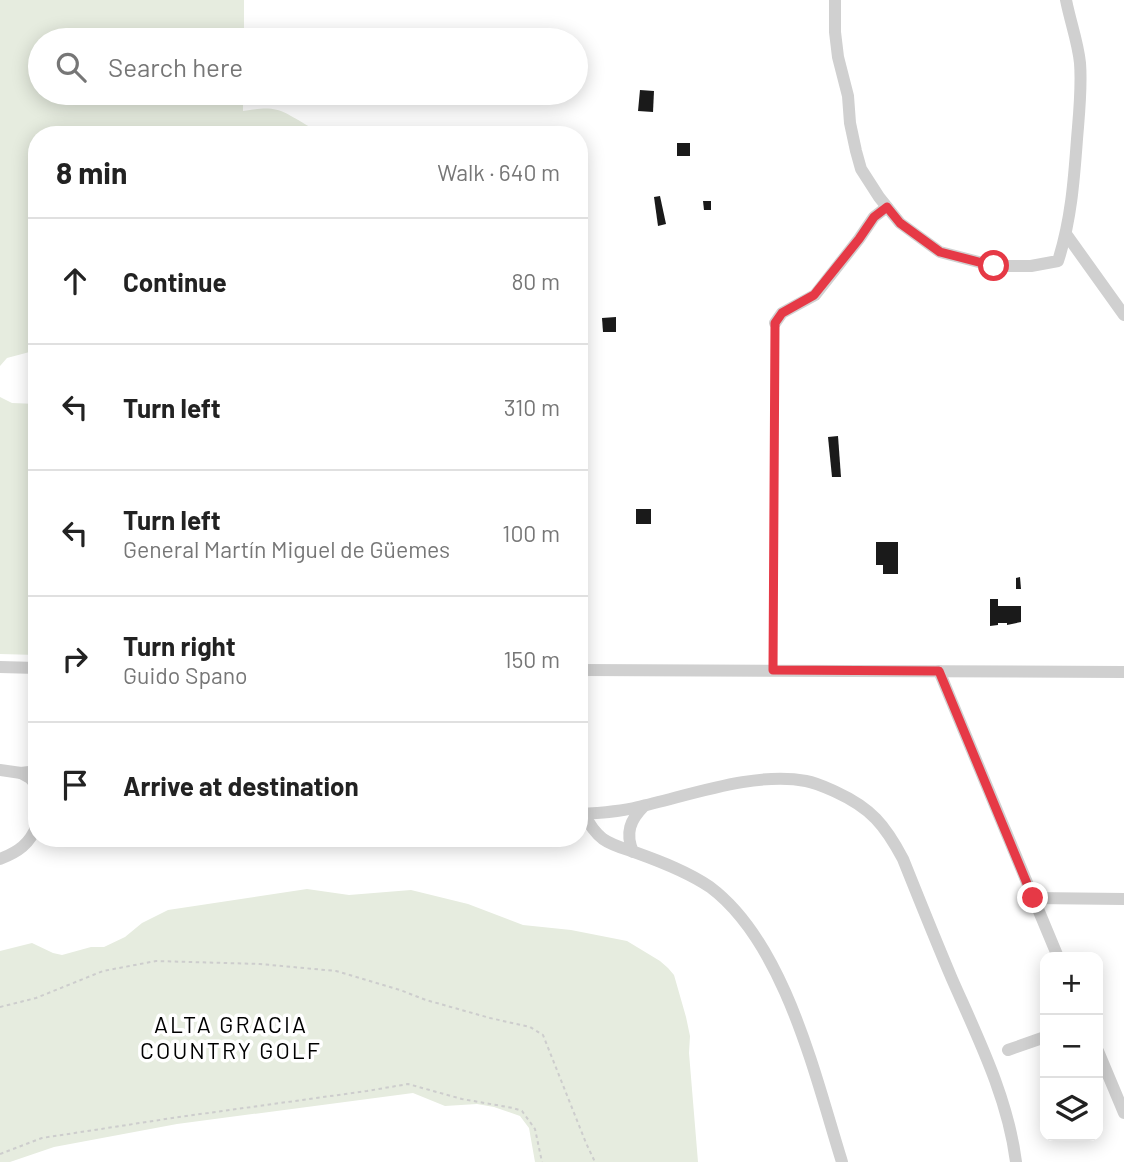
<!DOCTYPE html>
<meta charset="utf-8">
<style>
:root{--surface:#fff;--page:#f2f2f2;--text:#222;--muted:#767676;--line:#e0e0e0}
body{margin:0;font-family:Barlow,sans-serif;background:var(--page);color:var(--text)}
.controls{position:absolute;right:21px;bottom:21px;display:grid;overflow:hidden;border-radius:14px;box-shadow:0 4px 18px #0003}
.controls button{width:63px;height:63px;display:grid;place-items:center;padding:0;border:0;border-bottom:2px solid var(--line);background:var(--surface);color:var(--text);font:35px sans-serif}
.stop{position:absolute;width:21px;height:21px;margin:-16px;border:5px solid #e63946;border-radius:50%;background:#fff}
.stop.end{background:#e63946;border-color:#fff;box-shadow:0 2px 7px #0008}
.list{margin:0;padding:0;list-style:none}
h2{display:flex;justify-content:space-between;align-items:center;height:91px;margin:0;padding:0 28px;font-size:30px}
h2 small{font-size:23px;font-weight:400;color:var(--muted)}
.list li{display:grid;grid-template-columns:46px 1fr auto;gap:21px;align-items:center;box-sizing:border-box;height:126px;padding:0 28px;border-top:2px solid var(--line)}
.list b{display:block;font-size:26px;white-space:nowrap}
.list p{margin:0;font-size:23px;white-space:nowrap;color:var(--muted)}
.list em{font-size:23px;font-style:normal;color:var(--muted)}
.icon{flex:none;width:38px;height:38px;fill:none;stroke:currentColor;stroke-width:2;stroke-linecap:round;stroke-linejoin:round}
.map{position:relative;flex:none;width:1124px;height:1162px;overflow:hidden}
.search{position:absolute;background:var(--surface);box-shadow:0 4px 18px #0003;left:28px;top:28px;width:560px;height:77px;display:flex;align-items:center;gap:18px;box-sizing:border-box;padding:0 24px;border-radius:38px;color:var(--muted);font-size:26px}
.panel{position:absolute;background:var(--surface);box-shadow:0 4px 18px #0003;left:28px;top:126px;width:560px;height:721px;border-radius:28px}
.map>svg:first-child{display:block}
.green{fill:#e6ecdf}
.building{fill:#1a1a1a}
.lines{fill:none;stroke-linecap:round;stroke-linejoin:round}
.path{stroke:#cdcdcd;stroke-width:2;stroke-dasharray:3.5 3.5;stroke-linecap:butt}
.service{stroke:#d0d0d0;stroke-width:6}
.minor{stroke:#d0d0d0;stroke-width:12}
.route{stroke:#e63946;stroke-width:9}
.labels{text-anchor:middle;stroke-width:7;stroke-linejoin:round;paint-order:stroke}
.neighbourhood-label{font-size:23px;letter-spacing:2px;fill:#000;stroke:#fff}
</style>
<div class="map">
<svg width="1124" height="1162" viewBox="0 0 1124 1162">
<rect width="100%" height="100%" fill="#fff"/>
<g class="green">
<path d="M0 0H244V40H40V93H243V111C279 105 280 110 310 127L312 135H279L278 127 269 126 267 135H37V350L7 358 0 366Z"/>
<polygon points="0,397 12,403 37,404 37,655 0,654"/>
<polygon points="307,889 349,895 411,890 468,904 523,925 571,930 627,941 660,961 668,968 674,975 686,1017 690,1036 689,1053 698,1162 535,1162 529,1128 520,1116 494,1107 477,1104 445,1106 413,1093 177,1124 54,1147 10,1162 0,1162 0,951 32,943 53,953 62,955 91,947 104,947 125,937 142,923 168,910"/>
</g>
<g class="building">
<polygon points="640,90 654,91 653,112 638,111"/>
<rect x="677" y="143" width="13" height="13"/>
<polygon points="660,196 666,224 658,226 654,197"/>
<polygon points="703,201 711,201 711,210 704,210"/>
<polygon points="616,317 616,332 603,332 602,318"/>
<polygon points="838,436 841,477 832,477 828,437"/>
<rect x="636" y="509" width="15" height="15"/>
<polygon points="876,542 898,542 898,574 883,574 883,565 876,565"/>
<polygon points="1020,577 1021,589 1016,589 1016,578"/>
<polygon points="990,599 998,599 998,606 1021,606 1021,622 1007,625 1007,623 998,623 998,625 990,626"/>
</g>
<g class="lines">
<g class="path">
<polyline points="0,1007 36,998 103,971 156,961 260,964 336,971 400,990 426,1000 490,1018 530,1027 543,1035 586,1143 595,1162"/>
<polyline points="0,1154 42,1138 179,1117 367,1091 408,1084 462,1099 513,1108 522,1111 535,1129 542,1162"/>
</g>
<polyline class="service" points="773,670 775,323"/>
<g class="minor">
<path d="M835 0V32L838 57 848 96 850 123 856 151 861 169 879 197 887 207 900 223 940 252 994 266H1031L1058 261C1071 221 1074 180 1077 139 1079 114 1082 88 1080 63 1078 42 1070 21 1066 0"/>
<polyline points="1066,234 1124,315"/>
<polyline points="775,323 782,313 815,295 859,239 874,217 887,207"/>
<polyline points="0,667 37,668"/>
<polyline points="579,670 1124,672"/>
<polyline points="939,671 1058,957"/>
<polyline points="0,770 21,773 37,771"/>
<polyline points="21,773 30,778 37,786"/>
<path d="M579 814C599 813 619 812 638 807 688 796 755 771 806 781 817 783 827 788 836 792 871 808 885 825 903 859 919 899 935 939 952 979 978 1038 1008 1098 1016 1162"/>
<path d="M584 814C589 824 594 832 603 839 613 846 626 849 637 853 662 862 688 872 710 887 785 943 815 1076 842 1162"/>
<path d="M633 852C625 833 630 820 644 806"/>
<path d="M0 859C18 852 30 844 37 825"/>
<polyline points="1033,898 1124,899"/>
<polyline points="1008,1050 1045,1037"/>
<polyline points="1098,1051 1124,1113"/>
</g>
</g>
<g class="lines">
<polyline class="route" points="994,266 940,252 900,223 887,207 874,217 859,239 814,295 782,313 775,323 773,670 939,671 1033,898"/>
</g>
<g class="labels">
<g class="neighbourhood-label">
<text x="231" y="1033">ALTA GRACIA<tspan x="231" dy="26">COUNTRY GOLF</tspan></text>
</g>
</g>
</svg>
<div class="controls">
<button>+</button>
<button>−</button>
<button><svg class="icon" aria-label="layers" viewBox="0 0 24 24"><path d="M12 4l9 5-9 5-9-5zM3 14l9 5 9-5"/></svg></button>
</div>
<div class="stop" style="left:994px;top:266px"></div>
<div class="stop end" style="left:1033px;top:898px"></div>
<div class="search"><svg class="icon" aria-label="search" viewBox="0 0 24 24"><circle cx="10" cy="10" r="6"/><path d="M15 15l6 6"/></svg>Search here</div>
<section class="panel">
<h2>8 min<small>Walk · 640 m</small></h2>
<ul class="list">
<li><svg class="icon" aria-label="ahead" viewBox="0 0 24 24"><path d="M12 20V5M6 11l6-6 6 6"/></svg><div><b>Continue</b></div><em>80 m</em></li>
<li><svg class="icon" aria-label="left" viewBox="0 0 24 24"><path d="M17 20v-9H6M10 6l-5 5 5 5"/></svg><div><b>Turn left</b></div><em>310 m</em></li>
<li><svg class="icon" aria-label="left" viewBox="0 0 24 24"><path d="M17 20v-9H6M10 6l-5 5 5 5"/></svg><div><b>Turn left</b><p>General Martín Miguel de Güemes</p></div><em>100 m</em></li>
<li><svg class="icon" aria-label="right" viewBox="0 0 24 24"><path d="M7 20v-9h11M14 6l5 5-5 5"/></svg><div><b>Turn right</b><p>Guido Spano</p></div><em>150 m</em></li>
<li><svg class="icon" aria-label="arrive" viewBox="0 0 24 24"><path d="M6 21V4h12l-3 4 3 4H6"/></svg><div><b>Arrive at destination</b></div></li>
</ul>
</section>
</div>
